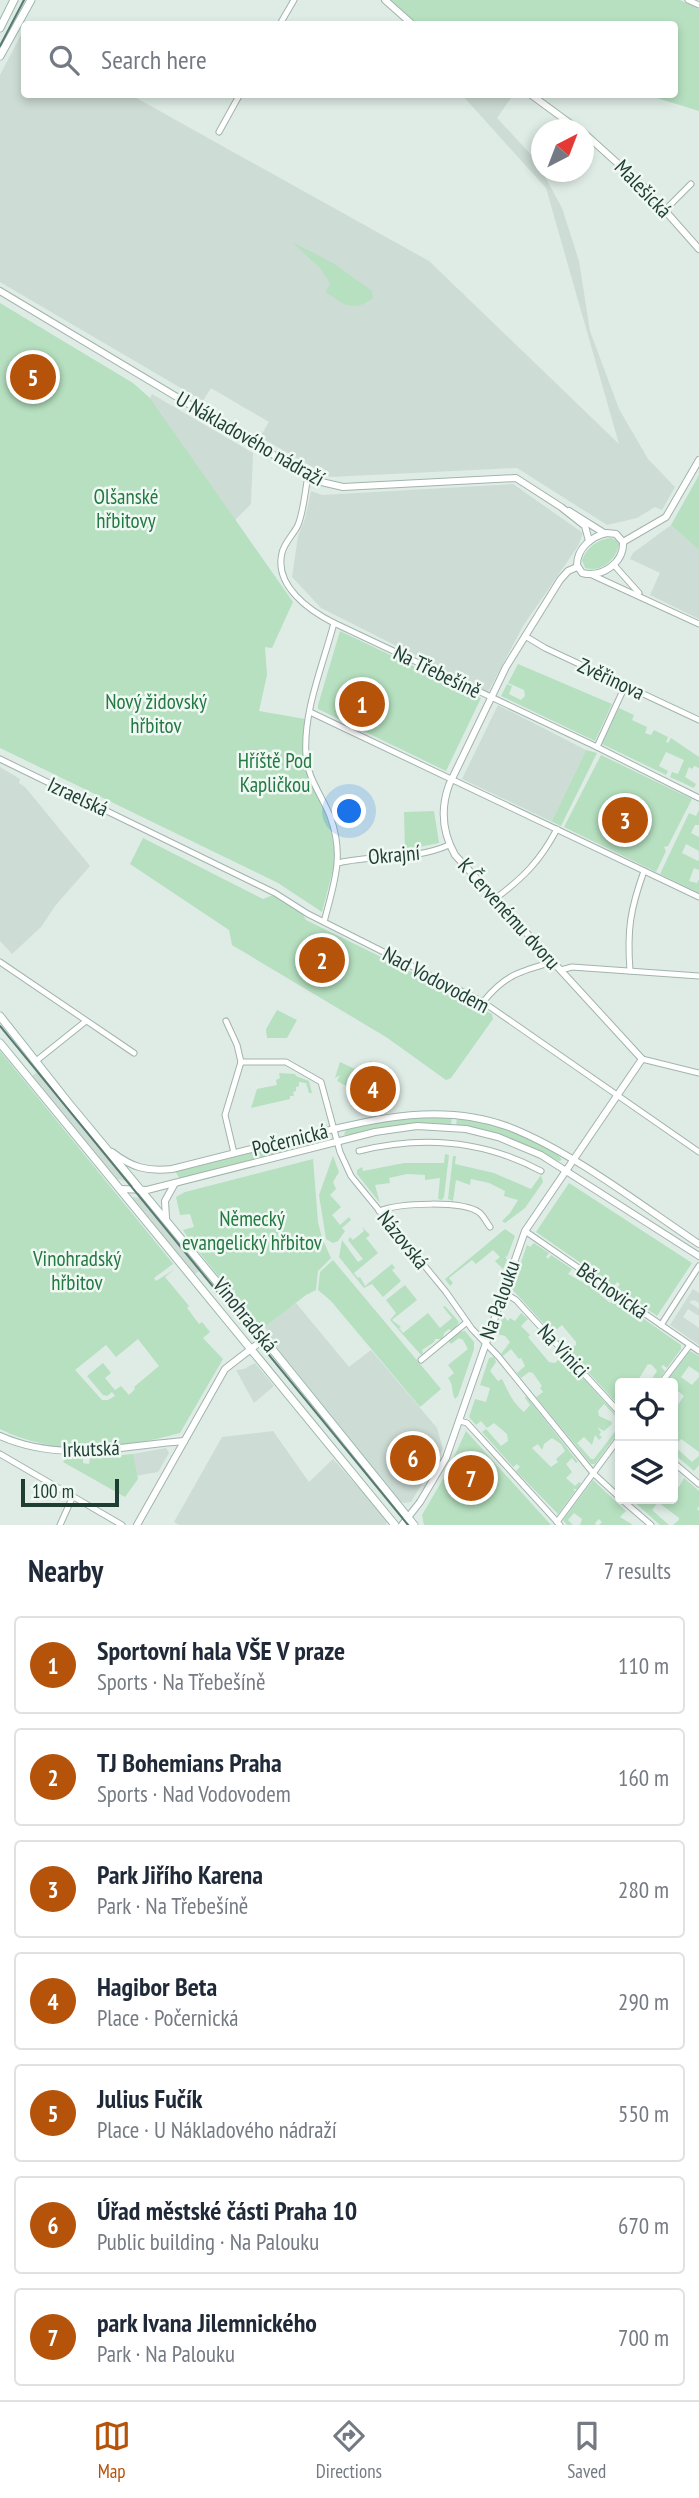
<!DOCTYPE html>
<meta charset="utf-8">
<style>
:root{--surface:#fff;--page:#f6f6f7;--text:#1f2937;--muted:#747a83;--line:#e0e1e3;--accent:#b45309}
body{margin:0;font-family:"PT Sans Narrow",sans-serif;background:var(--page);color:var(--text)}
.controls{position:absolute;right:21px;bottom:21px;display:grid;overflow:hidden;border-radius:7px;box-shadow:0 4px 10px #0003}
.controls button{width:63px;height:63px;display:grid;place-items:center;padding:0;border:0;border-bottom:2px solid var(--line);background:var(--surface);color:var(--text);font:35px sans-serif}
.compass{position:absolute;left:531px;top:119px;width:63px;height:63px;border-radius:50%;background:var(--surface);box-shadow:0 4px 10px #0003;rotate:42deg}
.scale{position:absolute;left:21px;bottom:18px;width:98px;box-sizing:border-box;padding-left:7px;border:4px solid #1e3e34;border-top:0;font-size:19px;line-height:24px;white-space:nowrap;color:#1e3e34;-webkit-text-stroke:5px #f0f8f4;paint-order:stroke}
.you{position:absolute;left:350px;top:812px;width:24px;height:24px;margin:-18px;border:5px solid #fff;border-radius:50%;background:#1a73e8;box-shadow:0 0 0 10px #1a73e833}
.badge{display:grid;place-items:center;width:46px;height:46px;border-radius:50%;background:var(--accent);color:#fff;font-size:23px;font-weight:700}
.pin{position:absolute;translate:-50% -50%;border:4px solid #fff;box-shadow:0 2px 7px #0006}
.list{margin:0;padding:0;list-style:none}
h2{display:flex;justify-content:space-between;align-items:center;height:91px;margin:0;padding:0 28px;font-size:30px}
h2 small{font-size:23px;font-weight:400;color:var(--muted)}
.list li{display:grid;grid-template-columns:46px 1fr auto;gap:21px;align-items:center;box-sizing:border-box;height:98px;margin:0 14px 14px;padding:0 14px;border:2px solid var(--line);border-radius:7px}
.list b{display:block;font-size:26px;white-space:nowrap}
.list p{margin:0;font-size:23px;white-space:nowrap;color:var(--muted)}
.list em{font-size:23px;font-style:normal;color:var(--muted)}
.icon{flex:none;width:38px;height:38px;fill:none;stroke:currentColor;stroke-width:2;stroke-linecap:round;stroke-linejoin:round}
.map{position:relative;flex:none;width:699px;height:1525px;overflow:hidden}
.search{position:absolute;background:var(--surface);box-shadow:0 4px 10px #0003;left:21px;right:21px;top:21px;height:77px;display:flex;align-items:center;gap:18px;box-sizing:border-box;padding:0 24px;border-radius:7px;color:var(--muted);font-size:26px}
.sheet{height:875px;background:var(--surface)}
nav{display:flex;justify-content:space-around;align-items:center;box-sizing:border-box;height:98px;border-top:2px solid var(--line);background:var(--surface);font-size:19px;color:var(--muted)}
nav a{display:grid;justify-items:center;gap:4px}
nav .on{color:var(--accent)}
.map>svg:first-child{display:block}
.built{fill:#cddcd5}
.green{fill:#b6e0c0;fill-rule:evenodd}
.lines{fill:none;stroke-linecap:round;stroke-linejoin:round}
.minor-casing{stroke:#a1b4ad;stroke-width:7}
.tertiary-casing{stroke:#a1b4ad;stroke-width:8}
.secondary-casing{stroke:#9cb9ae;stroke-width:9}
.minor{stroke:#fff;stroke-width:5}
.tertiary{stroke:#fff;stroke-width:6}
.secondary{stroke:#fff;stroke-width:7}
.tram{stroke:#587a70;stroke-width:2}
.labels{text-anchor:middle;stroke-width:5;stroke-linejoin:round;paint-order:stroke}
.street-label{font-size:21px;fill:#1e3e34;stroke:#f0f8f4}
.park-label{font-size:21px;fill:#247942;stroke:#f0f8f4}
</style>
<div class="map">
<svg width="699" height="1525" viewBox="0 0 699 1525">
<rect width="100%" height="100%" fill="#dfece6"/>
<g class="built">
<polygon points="21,35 24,37 24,94 131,95 429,261 619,444 546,188 462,95 513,95 497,118 536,160 562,208 579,261 590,331 619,409 648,459 675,487 662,510 655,507 637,518 607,525 517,468 330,477 260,437 269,422 211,388 203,401 0,282 0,75"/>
<polygon points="152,394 253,453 251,504 235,520 150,398"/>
<polygon points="513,484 583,533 578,546 523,626 488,692 321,608 292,577 298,536 305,519 311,491 322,495"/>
<polygon points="671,525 699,550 699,619 650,595 660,573 630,559 633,553"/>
<polygon points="498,705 586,750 552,821 462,779"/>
<polygon points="0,767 20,779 19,783 25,787 90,866 55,906 41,927 12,954 0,941"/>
<polygon points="40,1070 130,1182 117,1179 32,1076"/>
<polygon points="132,1197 143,1198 202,1269 195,1274"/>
<polygon points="693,1289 699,1293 699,1303 694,1300 689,1302 699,1309 699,1316 688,1309 683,1317 699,1328 699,1345 670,1325"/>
<polygon points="296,1303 349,1367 371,1350 437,1428 443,1449 411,1502 404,1503 398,1500 276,1347 265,1327"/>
<polygon points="255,1363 274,1386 254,1403 236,1370 244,1369"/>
<polygon points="273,1431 309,1482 333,1459 387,1520 386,1525 179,1525 174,1522 222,1437"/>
<polygon points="166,1448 169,1453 158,1472 135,1476 133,1454"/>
</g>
<g class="green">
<polygon points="391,0 680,0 699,9 699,111 647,95 674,94 674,24 417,24"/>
<path d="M292 242 333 263 372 291 373 298C353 313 344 305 326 292L330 283 320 268Z"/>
<polygon points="0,303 133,383 150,398 293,602 272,648 265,647 267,675 259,711 305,719 303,758 305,770 329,819 336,858 322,912 278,883 0,748"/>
<polygon points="699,475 699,550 671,525"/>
<path d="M611 538 616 540 619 544C616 560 601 573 585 568L582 560C587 547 598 539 611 538Z"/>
<polygon points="340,631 481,698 446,771 318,709 318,705"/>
<polygon points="518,664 612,704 595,741 501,696 507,684 512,686 509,694 521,700 525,696 524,690 508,683"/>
<polygon points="619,708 634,715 632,720 647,727 645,733 651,735 654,730 668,737 666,742 668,743 671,738 699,757 699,768 694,766 692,769 689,767 685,777 696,784 694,788 670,777 672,772 678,774 684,760 666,752 659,766 668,771 666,775 602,744"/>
<polygon points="586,750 597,753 561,826 462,779 552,821"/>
<polygon points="601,755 692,799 668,846 664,847 666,851 656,872 564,827"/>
<polygon points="699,810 699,825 695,825 691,833 699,837 699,851 686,844 682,853 698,861 699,860 699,870 694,868 689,881 697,883 699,879 699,893 660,874 689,813 696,816"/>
<polygon points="434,811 439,843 405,850 404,812"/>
<polygon points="143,838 263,899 273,895 303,914 306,920 430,981 438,988 443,988 492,1014 493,1019 451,1078 446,1080 386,1037 232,945 229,930 130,864"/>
<polygon points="277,1010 297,1020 287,1038 267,1038 266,1029"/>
<path d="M0 1051 175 1266 173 1264 154 1278 156 1281 175 1269 165 1277 189 1306 187 1308 199 1324 202 1322 210 1332 203 1338 223 1359 180 1433C122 1449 55 1457 0 1429ZM138 1339 159 1366 134 1387 135 1389 129 1395 121 1386 115 1390 105 1378 111 1373 103 1363 87 1376 103 1395 107 1396 112 1392 115 1396 108 1400H102L75 1370 106 1345 116 1357Z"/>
<polygon points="370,1061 389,1071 386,1077 348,1087 337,1081 340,1075 335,1078 340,1062 357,1070 358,1068 369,1065"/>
<polygon points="279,1073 295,1074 296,1076 309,1081 312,1093 309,1093 306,1083 299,1082 299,1086 296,1087 296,1091 293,1092 294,1096 290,1096 290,1099 251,1108 257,1089 277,1085 276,1080 280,1078"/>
<polygon points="394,1117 452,1117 451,1125 344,1135 346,1129"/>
<path d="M457 1117C484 1122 547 1137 562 1160L559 1161 506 1137 456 1126Z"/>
<polygon points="325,1134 328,1137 325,1142 180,1179 175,1171"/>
<polygon points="445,1154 449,1155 444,1197 442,1200 438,1199 440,1178 425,1180 425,1175 407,1174 389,1178 390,1183 375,1185 380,1203 357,1174 357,1170 362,1167 363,1171 404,1163 444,1163"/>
<polygon points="333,1156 339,1172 333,1182 336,1189 330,1195 341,1207 332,1215 340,1225 349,1217 351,1220 342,1228 345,1231 338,1241 333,1243 326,1239 319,1195"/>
<polygon points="453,1156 456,1156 455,1164 494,1173 531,1189 541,1175 543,1182 525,1208 505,1223 502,1221 510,1213 518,1200 504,1196 505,1191 489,1183 471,1179 470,1185 456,1180 453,1201 448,1199"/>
<polygon points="313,1159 318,1222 322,1238 331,1258 318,1271 316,1290 306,1295 265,1327 260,1327 234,1294 235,1290 229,1289 194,1246 201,1245 200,1238 190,1241 183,1230 194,1227 190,1214 180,1215 176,1197 185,1192"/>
<polygon points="569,1183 692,1263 657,1316 617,1288 620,1284 617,1282 614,1286 536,1232"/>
<polygon points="362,1227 370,1235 366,1238 378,1253 354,1273 358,1278 360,1277 365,1286 392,1264 395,1268 392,1270 401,1281 383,1297 372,1284 364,1288 339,1257 342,1240 358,1262 363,1259 348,1240 350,1237 353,1240 364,1231"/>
<polygon points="505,1229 515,1236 507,1257 505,1256 507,1260 503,1269 495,1261 500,1257 493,1250 476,1264 472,1260 449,1278 453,1283 450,1286 445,1279"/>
<polygon points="534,1243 549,1253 546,1257 548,1259 551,1255 572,1269 568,1274 582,1282 585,1278 603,1290 600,1295 610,1303 614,1298 681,1345 681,1349 667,1368 663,1365 661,1367 665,1371 656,1383 649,1383 657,1371 652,1365 648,1364 638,1380 641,1383 636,1379 634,1383 620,1383 617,1386 618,1388 615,1391 620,1397 620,1407 568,1350 576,1345 576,1342 562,1325 552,1333 512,1289 527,1245 530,1247"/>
<polygon points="333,1260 441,1389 420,1407 331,1301 318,1290 320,1272"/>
<polygon points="405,1285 417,1300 392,1320 401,1327 399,1328 403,1333 428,1313 440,1328 452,1318 443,1307 445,1306 459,1322 453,1332 449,1329 444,1333 443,1339 435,1339 434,1342 422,1350 423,1353 421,1355 390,1320 396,1313 386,1300"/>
<polygon points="521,1313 528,1319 521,1326 530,1335 528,1337 549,1362 555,1363 561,1357 556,1351 557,1349 620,1419 620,1421 604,1404 598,1411 599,1416 612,1422 611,1425 604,1431 597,1427 601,1432 599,1435 602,1437 599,1440 595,1435 592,1445 584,1437 577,1443 591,1459 594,1459 620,1425 620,1430 595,1464 591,1464 536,1397 543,1392 540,1388 542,1386 533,1373 529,1372 521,1378 517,1373 525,1366 521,1358 519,1359 511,1349 503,1356 501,1354 510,1342 505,1336 497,1334 503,1315 508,1321 510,1318 515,1321"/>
<path d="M465 1331 474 1342V1349L458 1396 455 1399C451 1392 454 1385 448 1378L454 1373 448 1365 468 1349 463 1340 459 1338 451 1344 448 1340 457 1332Z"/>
<polygon points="690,1351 699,1356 699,1373 689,1366 681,1377 692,1385 699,1377 699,1452 681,1439 674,1446 692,1462 699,1456 699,1465 694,1471 673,1453 673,1403 677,1406 684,1396 673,1387 673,1383 665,1383"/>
<path d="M494 1357 496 1362 490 1371 498 1381 502 1379C508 1391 512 1402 524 1412L530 1405 525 1398 526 1396 578 1462 576 1463 572 1458 566 1464 572 1472 566 1478 575 1486 579 1482 581 1483 577 1489H573L575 1491 558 1514 516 1471 520 1467 517 1464 513 1467 482 1432 486 1429 501 1446 508 1441 507 1434 494 1423 487 1428 481 1421 476 1425 469 1417 475 1399 486 1402 490 1388 480 1385 489 1358ZM552 1438 561 1444 565 1451 556 1459 558 1462 551 1467 532 1448 538 1444 542 1450 544 1444Z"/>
<polygon points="466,1431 551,1525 424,1525 422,1515 446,1474"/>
<polygon points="133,1454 138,1479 125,1497 63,1462 66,1458 83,1458 83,1463 89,1464 90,1458"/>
<polygon points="684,1478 699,1491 699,1506 697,1509 699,1511 699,1525 673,1525 679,1520 679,1518 658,1502 652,1510 669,1525 660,1525 631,1499 639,1499 644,1503 648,1499 673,1499 673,1480 679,1487"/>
<polygon points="593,1480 626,1511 620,1517 633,1525 599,1525 602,1522 599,1519 595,1523 596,1525 580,1525 582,1519 574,1513 568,1520 573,1525 567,1525 563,1520"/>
</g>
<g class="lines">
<g class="minor-casing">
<g id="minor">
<polyline points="688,0 699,5"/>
<polyline points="280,24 294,0"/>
<polyline points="219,132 240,94"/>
<polyline points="665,210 691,184"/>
<path d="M308 476C305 491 304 510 298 525 294 534 284 543 282 553 274 586 310 611 334 623L597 747 699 798"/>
<polyline points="614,565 639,593"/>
<polyline points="592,575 699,624"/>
<polyline points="525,636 545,648 699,720"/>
<polyline points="310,712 699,897"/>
<polyline points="597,747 625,686"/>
<polyline points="0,759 275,893 308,914 483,1002 699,1152"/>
<path d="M338 863C376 854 413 861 449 845"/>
<path d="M495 899C524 877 540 861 557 829"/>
<path d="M324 922C334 883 345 856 330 816 322 796 307 777 306 755 303 711 323 665 334 623"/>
<polyline points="0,962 134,1053"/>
<polyline points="561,970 572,967 699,976"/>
<path d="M630 971C627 930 630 910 644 871"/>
<path d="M483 1002C505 975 520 971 553 962"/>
<polyline points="226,1021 237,1045 241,1062 225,1115 234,1153"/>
<polyline points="642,1059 699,1073"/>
<polyline points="36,1061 86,1021"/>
<polyline points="241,1062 286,1062 321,1082 340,1152 351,1176 446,1292 472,1329 498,1356 593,1473 620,1498"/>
<path d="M359 1151C423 1135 483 1140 541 1171"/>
<path d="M379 1211C399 1203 463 1200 480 1213 484 1217 487 1223 490 1227"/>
<polyline points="525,1231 699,1351"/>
<polyline points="503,1292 516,1300 620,1413"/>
<polyline points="661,1325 699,1266"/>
<polyline points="421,1360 467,1322"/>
<polyline points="661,1383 690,1345"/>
<polyline points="460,1421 467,1423 560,1525"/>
<polyline points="0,1454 122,1525"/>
<polyline points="673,1462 699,1484"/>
<polyline points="621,1499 651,1525"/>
<polyline points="557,1522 620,1437"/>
<polyline points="60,1525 73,1496"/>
</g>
</g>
<g class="tertiary-casing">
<g id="tertiary">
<polyline points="385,0 412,24"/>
<polyline points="530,94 579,130"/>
<polyline points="584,133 645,188 699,249"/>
<polyline points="0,291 317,481 343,487 516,478 561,507 585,526 589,541"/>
<polyline points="569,511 604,533"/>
<path d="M607 533 616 534 623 542C624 563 602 578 582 573L577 565C577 548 592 536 607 533Z"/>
<polyline points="623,542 666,517 699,460"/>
<path d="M112 1152C131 1167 147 1172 172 1169 215 1158 258 1147 301 1137 371 1120 439 1101 509 1127 573 1152 642 1206 699 1244"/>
<polyline points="121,1189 147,1190 375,1132 417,1126 466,1129 498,1137 541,1155 699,1256"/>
<polyline points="166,1218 165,1201 175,1183"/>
<path d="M0 1436C60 1463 122 1446 184 1441"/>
<polyline points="137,1525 225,1369 264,1339"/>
<path d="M402 1525 420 1502 446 1458 525 1231 642 1059 455 855C442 832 440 810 449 785L506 667 560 580 568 571 577 567"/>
</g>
</g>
<g class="secondary-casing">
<g id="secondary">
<polyline points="0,28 14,0"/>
<polyline points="0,56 31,0"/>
<polyline points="0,1016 67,1101 264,1339 414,1525"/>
<polyline points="0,1043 395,1525"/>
</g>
</g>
<use href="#minor" class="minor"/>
<use href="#tertiary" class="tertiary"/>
<use href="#secondary" class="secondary"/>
<g class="tram">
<polyline points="0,46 24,0"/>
<polyline points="0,1026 408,1525"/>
</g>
</g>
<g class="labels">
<g class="street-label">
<text transform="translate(643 189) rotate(46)" y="7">Malešická</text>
<text transform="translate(250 439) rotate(30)" y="7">U Nákladového nádraží</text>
<text transform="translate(437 672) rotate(26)" y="7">Na Třebešíně</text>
<text transform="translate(611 679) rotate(25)" y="7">Zvěřinova</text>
<text transform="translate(78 797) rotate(25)" y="7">Izraelská</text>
<text transform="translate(394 855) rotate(-5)" y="7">Okrajní</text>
<text transform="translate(509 914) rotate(48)" y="7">K Červenému dvoru</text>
<text transform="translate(436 980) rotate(28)" y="7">Nad Vodovodem</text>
<text transform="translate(290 1140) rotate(-14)" y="7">Počernická</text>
<text transform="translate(403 1240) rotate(51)" y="7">Názovská</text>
<text transform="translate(612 1291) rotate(35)" y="7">Běchovická</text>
<text transform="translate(500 1300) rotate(-71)" y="7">Na Palouku</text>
<text transform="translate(245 1315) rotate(51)" y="7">Vinohradská</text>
<text transform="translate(563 1351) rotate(47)" y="7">Na Vinici</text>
<text transform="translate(91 1449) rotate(-2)" y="7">Irkutská</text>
</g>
<g class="park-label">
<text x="126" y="504">Olšanské<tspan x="126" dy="24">hřbitovy</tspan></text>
<text x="156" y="709">Nový židovský<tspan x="156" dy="24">hřbitov</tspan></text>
<text x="275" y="768">Hříště Pod<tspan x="275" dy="24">Kapličkou</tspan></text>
<text x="252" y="1226">Německý<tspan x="252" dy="24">evangelický hřbitov</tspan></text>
<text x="77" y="1266">Vinohradský<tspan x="77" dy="24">hřbitov</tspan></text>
</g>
</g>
</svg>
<div class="controls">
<button><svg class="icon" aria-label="locate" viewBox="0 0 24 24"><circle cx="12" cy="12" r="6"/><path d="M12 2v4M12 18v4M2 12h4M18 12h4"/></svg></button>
<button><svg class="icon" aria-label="layers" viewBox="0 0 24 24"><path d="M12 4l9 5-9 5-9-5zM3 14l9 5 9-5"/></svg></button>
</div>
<svg class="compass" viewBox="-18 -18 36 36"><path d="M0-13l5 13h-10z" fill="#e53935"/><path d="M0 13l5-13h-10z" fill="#747a83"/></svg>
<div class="scale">100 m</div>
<div class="you"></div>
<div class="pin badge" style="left:362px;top:704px">1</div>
<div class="pin badge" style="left:322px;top:960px">2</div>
<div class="pin badge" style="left:625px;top:820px">3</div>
<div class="pin badge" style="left:373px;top:1089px">4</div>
<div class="pin badge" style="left:33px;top:377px">5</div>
<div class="pin badge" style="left:413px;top:1458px">6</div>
<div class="pin badge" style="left:471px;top:1478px">7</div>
<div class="search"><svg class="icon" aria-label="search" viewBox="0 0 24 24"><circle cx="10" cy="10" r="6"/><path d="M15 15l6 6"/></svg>Search here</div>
</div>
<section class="sheet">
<h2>Nearby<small>7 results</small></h2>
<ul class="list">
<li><span class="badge">1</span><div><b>Sportovní hala VŠE V praze</b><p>Sports · Na Třebešíně</p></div><em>110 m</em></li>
<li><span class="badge">2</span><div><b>TJ Bohemians Praha</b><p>Sports · Nad Vodovodem</p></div><em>160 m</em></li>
<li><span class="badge">3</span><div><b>Park Jiřího Karena</b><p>Park · Na Třebešíně</p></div><em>280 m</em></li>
<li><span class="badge">4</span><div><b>Hagibor Beta</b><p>Place · Počernická</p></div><em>290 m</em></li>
<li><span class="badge">5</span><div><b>Julius Fučík</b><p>Place · U Nákladového nádraží</p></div><em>550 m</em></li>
<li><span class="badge">6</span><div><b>Úřad městské části Praha 10</b><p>Public building · Na Palouku</p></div><em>670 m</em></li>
<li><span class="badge">7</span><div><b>park Ivana Jilemnického</b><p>Park · Na Palouku</p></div><em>700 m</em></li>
</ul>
</section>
<nav>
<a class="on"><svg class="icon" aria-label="map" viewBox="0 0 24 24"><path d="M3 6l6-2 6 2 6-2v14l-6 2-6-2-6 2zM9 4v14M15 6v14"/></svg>Map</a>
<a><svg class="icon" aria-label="directions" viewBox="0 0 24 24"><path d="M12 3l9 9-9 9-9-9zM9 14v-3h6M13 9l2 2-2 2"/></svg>Directions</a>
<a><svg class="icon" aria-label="saved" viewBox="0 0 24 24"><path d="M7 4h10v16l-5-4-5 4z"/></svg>Saved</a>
</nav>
